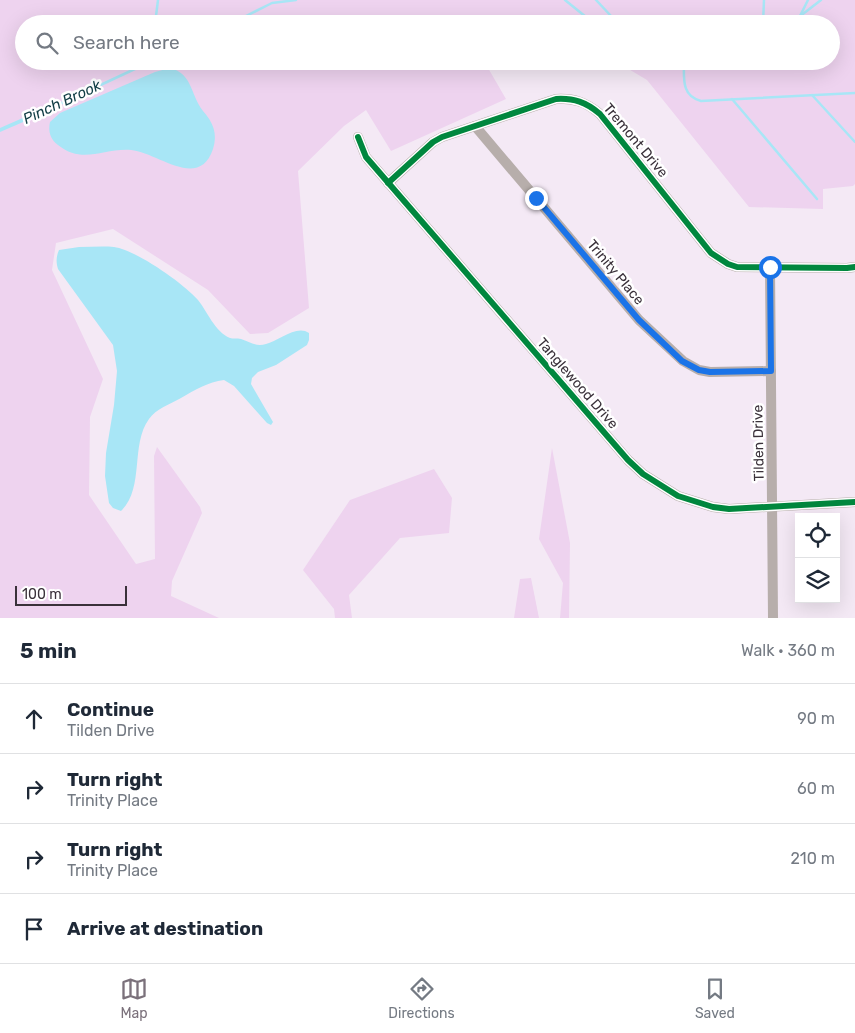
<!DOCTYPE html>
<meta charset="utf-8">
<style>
:root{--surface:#fff;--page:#f2f2f3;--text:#1f2937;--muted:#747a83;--line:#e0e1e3;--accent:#7b717b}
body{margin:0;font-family:Rubik,sans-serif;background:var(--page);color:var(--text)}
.controls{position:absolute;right:15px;bottom:15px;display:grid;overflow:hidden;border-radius:0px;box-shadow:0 5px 20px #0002}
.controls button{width:45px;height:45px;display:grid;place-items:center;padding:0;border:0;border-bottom:1px solid var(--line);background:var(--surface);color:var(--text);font:25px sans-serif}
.scale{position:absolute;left:15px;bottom:12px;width:112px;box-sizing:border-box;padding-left:5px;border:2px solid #3a313a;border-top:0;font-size:14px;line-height:18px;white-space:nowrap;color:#3a313a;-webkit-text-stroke:4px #fff;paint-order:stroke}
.stop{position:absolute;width:15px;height:15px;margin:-11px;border:4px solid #1a73e8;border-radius:50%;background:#fff}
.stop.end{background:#1a73e8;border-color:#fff;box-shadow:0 1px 5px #0008}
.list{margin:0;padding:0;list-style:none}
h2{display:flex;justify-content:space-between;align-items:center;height:65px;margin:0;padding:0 20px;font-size:21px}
h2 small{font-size:16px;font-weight:400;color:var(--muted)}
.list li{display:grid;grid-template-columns:32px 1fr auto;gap:15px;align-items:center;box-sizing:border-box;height:70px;padding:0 20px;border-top:1px solid var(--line)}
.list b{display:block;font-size:19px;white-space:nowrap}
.list p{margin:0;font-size:16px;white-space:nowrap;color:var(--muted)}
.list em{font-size:16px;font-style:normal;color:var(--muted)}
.icon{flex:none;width:28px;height:28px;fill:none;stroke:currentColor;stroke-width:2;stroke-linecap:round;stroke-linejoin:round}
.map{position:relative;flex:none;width:855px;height:618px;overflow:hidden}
.search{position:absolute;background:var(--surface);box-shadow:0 5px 20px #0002;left:15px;right:15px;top:15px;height:55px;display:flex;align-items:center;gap:12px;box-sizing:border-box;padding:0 18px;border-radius:28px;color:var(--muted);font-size:19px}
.sheet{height:345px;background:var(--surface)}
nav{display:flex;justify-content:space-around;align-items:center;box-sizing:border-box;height:70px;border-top:1px solid var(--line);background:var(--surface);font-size:14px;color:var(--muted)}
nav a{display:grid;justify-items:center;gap:2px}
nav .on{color:var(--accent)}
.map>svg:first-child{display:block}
.green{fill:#eed3ef}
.water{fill:#a8e6f6}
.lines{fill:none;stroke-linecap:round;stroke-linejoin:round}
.stream{stroke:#a8e6f6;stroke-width:2.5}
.minor{stroke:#b7aeab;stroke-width:10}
.cycleway-casing{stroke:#fff;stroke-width:9}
.cycleway{stroke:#00873e;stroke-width:6}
.route{stroke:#1a73e8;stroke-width:6}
.labels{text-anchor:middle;stroke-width:5;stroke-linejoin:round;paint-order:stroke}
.street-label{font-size:14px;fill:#3a313a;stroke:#fff}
.water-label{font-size:15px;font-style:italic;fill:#123e46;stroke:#fff}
</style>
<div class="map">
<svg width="855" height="618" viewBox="0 0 855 618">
<rect width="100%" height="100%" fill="#f4e9f5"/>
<g class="green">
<polygon points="0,0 855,0 855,184 853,186 823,189 823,209 749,207 647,80 615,61 831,61 831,24 24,24 24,61 484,61 506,99 391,151 366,110 344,126 298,171 309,308 268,333 250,334 208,290 113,229 56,243 52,270 103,379 90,417 89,495 136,564 155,559 154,456 157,447 200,507 202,513 172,581 171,596 219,618 0,618"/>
<polygon points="552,448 570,543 569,618 560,618 563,583 539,539"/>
<polygon points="434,469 452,498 449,533 400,538 349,595 352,618 335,618 334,609 303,570 350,500"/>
<polygon points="531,578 539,618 514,618 520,579"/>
</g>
<g class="water">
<path d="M170 68C193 74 190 94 203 111 213 122 218 134 213 149 199 191 157 152 131 150 103 148 83 165 58 145 50 139 48 131 50 122L60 113 155 72Z"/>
<polygon points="50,106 51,110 0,132 0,128"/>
<path d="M79 247C91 247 103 246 114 247 136 250 183 283 198 300 207 311 215 332 230 338 233 339 237 338 241 339 250 342 256 347 266 344 278 341 297 324 309 333V340L307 345 276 365 258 372 252 378 251 384 273 422 271 425 267 423 234 386 224 380C208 382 195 390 181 398 170 404 156 409 149 419 130 445 145 488 121 511L113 508 109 503 105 476 106 453 114 405 117 371 113 345 58 269C56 262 56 257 59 250Z"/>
</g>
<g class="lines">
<g class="stream">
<polyline points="565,0 586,17 598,24"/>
<polyline points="596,0 612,17 623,24"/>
<polyline points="800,16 808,0"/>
<polyline points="244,17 272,3 296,0"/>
<polyline points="155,24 158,0"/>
<polyline points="723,24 741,21"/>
<polyline points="763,24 764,0"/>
<polyline points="788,24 799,17 821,0"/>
<path d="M684 61C684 78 681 96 701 101L855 93"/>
<polyline points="812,95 855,142"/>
<polyline points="732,99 817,199"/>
<polyline points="49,109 152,61"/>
</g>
<g class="minor">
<polyline points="475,126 639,320 683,361 699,370 710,372 771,371"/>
<polyline points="358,137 366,157 628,460 643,474 678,496 713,507 729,509 855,502"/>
<path d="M388 183 433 142 442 137 556 99C574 98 586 102 600 114L711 253 728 264 737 267 847 268 855 267"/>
<polyline points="770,267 773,618"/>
</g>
<g class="cycleway-casing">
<g id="cycleway">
<polyline points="358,137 366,157 628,460 643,474 678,496 713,507 729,509 855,502"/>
<path d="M388 183 433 142 442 137 556 99C574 98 586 102 600 114L711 253 728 264 737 267 847 268 855 267"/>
</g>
</g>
<use href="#cycleway" class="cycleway"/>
</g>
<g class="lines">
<polyline class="route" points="536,198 639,320 682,361 699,370 710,372 771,371 770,267"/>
</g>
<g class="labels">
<g class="street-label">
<text transform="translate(636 140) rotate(50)" y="5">Tremont Drive</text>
<text transform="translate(616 272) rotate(50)" y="5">Trinity Place</text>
<text transform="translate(578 383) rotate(49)" y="5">Tanglewood Drive</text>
<text transform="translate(758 443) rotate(-91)" y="5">Tilden Drive</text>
</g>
<g class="water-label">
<text transform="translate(62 102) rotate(-25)" y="5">Pinch Brook</text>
</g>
</g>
</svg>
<div class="controls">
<button><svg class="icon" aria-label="locate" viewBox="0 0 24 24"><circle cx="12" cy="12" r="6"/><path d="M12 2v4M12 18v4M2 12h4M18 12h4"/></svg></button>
<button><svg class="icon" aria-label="layers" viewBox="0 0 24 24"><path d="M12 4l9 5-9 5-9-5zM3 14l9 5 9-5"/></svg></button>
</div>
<div class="scale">100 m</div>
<div class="stop" style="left:770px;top:267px"></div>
<div class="stop end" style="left:536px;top:198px"></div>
<div class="search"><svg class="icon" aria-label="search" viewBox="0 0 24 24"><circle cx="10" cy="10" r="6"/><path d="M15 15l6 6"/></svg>Search here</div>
</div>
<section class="sheet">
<h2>5 min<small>Walk · 360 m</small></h2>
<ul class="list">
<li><svg class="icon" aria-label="ahead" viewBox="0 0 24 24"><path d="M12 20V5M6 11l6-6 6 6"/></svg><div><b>Continue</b><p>Tilden Drive</p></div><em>90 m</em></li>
<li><svg class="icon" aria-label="right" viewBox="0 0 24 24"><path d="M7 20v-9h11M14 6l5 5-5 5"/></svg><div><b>Turn right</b><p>Trinity Place</p></div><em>60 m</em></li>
<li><svg class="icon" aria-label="right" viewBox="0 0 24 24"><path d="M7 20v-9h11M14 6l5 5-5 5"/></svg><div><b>Turn right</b><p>Trinity Place</p></div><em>210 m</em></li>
<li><svg class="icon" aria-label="arrive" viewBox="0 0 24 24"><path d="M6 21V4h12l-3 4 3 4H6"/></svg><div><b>Arrive at destination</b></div></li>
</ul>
</section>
<nav>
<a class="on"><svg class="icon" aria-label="map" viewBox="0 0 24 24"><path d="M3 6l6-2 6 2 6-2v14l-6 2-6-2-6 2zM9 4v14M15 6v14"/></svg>Map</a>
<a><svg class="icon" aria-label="directions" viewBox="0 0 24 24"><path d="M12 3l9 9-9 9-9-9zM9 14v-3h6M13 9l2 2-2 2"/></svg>Directions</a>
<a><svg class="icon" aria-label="saved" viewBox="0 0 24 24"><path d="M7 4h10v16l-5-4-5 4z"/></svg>Saved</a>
</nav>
